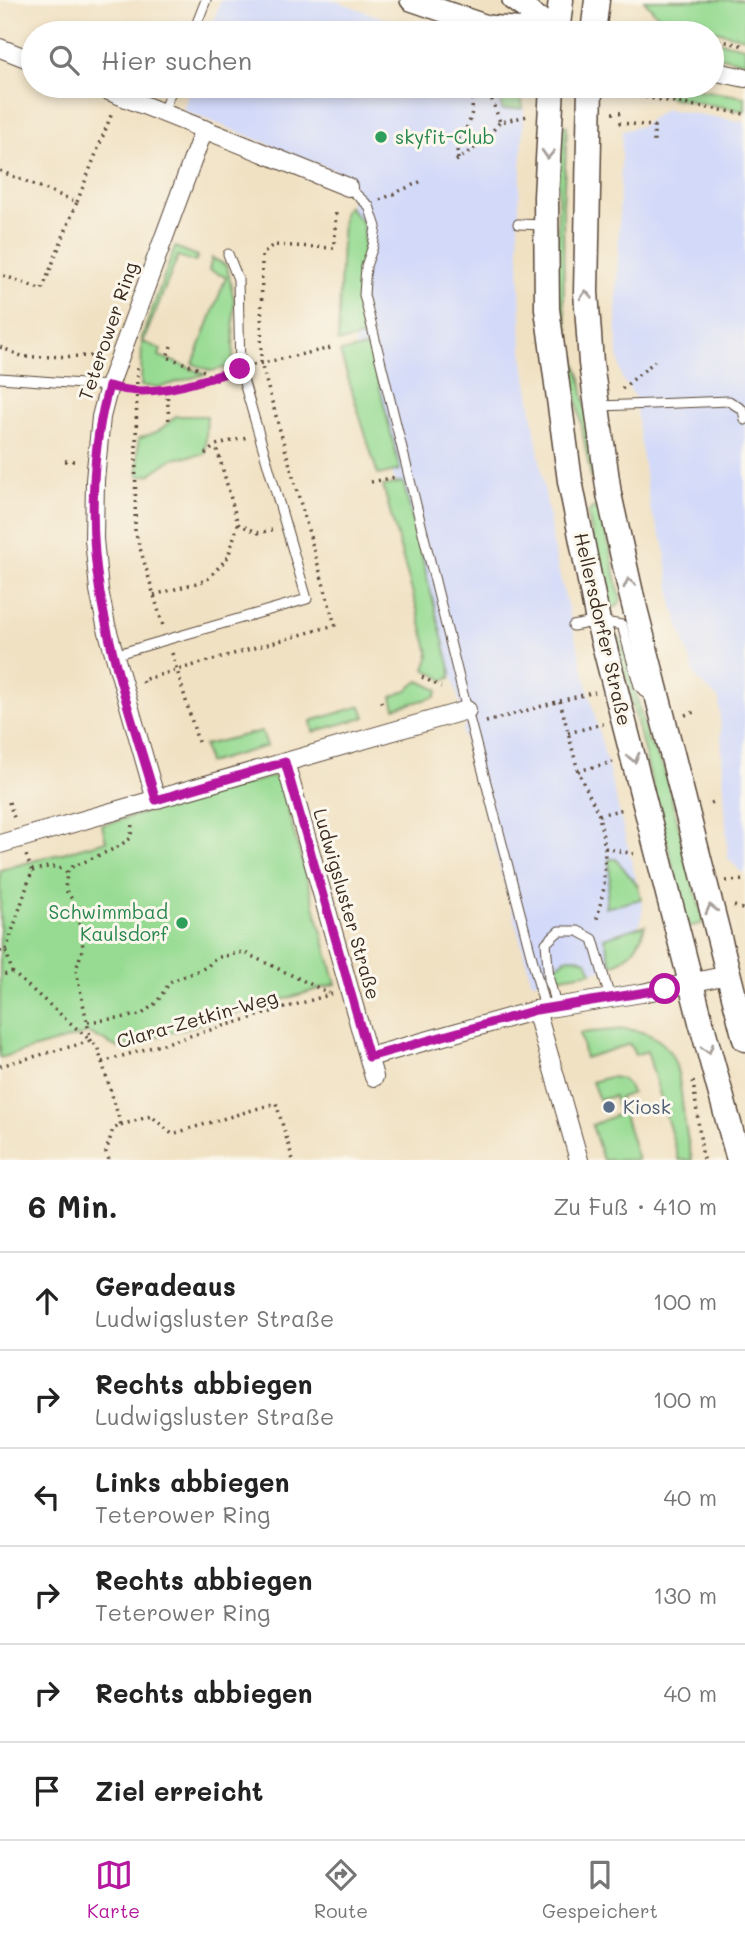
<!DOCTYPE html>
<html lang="de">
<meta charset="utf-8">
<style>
:root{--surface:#fff;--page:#f2f2f2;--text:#222;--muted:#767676;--line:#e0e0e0;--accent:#b5179e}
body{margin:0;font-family:Mali,sans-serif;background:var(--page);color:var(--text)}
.stop{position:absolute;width:21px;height:21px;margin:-16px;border:5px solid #b5179e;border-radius:50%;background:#fff}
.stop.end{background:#b5179e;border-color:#fff;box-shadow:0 2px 7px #0008}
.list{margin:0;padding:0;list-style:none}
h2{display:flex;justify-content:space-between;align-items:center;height:91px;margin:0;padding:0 28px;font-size:30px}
h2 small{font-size:23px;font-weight:400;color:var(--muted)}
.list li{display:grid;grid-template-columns:46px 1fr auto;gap:21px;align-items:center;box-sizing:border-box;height:98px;padding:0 28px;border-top:2px solid var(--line)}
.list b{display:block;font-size:26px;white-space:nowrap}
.list p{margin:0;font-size:23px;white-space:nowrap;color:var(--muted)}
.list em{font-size:23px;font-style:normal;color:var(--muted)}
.icon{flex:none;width:38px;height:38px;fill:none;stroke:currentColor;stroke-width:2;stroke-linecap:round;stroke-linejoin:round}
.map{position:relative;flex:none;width:745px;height:1160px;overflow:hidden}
.search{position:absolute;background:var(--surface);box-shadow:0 4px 10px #0003;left:21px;right:21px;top:21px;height:77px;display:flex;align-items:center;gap:18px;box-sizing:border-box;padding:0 24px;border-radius:38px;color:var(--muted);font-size:26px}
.sheet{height:679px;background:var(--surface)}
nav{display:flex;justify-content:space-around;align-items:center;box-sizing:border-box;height:98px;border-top:2px solid var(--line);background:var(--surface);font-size:19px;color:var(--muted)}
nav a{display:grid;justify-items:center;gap:4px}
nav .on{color:var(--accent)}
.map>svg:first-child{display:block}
.built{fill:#d2d9f9}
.green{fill:#97db93;stroke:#698258;stroke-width:2}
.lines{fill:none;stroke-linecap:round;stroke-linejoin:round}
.service-casing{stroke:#564537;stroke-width:11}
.minor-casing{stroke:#564537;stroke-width:20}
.tertiary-casing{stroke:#564537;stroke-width:24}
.secondary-casing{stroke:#564537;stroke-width:27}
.path{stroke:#564537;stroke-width:3.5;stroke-dasharray:2 5;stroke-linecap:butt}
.service{stroke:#fff;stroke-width:9}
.minor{stroke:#fff;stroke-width:18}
.tertiary{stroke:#fff;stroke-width:21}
.secondary{stroke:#fff;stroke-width:24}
.oneway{stroke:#a79f9a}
.route{stroke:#b5179e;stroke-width:9}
.leisure-dot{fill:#2e9e5b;stroke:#fbf7ec;stroke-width:2.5}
.service-dot{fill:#5c6f8a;stroke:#fbf7ec;stroke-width:2.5}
.labels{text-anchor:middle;stroke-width:6;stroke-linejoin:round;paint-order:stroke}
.leisure-label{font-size:19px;fill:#27864d;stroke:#fbf7ec;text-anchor:start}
.street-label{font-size:19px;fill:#3b2a1e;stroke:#fbf7ec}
.service-label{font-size:19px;fill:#4e5e75;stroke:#fbf7ec;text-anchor:start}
</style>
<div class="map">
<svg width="745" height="1160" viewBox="0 0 745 1160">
<rect width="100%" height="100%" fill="#fbf7ec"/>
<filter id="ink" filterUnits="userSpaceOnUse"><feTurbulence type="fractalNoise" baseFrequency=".0143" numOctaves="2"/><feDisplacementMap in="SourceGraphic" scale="14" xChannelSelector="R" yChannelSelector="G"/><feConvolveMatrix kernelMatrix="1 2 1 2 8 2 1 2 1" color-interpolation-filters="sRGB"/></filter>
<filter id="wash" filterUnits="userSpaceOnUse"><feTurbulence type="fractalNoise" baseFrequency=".00686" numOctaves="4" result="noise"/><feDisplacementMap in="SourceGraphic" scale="28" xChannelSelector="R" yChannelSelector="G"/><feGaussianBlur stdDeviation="1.57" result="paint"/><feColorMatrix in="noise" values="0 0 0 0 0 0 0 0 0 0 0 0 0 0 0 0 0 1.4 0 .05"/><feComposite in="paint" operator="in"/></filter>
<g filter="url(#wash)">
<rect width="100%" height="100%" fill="#f0e1c2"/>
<g class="built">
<polygon points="221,0 334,0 424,33 209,33"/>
<polygon points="191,86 519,86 521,89 524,115 518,224 522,350 556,561 643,907 641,920 633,936 624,952 608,969 532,982 462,730 466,724 344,308 349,290 352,177 183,110"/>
<polygon points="665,109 745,122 745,872 741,872 728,858 719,699 696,678 673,607 664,544 650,509 634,395 622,379 618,352 616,315 622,131 641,126"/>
</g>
<g class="green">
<polygon points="644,0 745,0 745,38 659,17"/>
<polygon points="712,40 745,47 745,62 712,55"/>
<polygon points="499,86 519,86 523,108 502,110"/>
<polygon points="655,86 676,86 745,97 745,111 668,97"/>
<polygon points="559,125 567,126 563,206 564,305 570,345 581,379 596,478 593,479 591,477 573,379 561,322 557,282"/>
<polygon points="348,206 363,223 364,244 361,288 368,336 338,342 343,214"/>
<polygon points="175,247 198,256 195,262 178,256 143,342 161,349 159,356 205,374 160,387 141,386 142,337"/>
<polygon points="212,258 227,266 234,300 233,366 211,371 193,364 226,277 209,270"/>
<polygon points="370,347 400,470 378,475 340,352"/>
<polygon points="176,416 207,416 205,454 172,459 149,475 138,476 138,439 159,431"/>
<polygon points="403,482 451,672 450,678 444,680 425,669 429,658 428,649 383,486"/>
<polygon points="596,507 602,514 621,600 617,607 610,607 606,603 588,514 592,508"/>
<polygon points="618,637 622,639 647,738 663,767 704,923 688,927 616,639"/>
<polygon points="419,681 438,690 435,697 395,708 392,697 407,690"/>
<polygon points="361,706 365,717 313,732 311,721"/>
<polygon points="262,731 267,746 208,763 204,745"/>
<polygon points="278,775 336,984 118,1048 89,1033 0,1058 0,870 106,841 102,825"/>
<polygon points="609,859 616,859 638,886 641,899 605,908 610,877"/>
<path d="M645 925C641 943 629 959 612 965L604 938Z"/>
<polygon points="575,957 587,961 592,972 555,978 555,967 567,958"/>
<path d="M626 1029C681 1035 678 1074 684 1117 686 1132 689 1146 692 1160H679L647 1051 635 1055 630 1044 585 1058 580 1033Z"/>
<path d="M609 1077C622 1077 627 1081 632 1093L619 1098 638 1160H603L592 1125 619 1114 614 1096 599 1100 592 1082Z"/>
</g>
</g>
<g filter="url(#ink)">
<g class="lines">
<g class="service-casing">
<g id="service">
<polyline points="193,33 206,0"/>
<polyline points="163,112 173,86"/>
<polyline points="348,187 369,206 376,227 373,246 366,266 364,295 467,710 545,1008"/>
<polyline points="518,224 544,225"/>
<polyline points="0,378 109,386"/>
<polyline points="600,406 729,401 743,410 745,420"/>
<polyline points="573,626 598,621 622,625 639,686 651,699"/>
<polyline points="114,655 307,599 240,369 238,279 228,254"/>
<polyline points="556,1006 549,979 546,943 559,931 578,931 593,939 610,998"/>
</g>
</g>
<g class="minor-casing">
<g id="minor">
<polyline points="0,48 33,61"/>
<polyline points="712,71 745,78"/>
<polyline points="96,86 348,187"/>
<polyline points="285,762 374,1077"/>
<polyline points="156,800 106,625 99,590 94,539 95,480 101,417 109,386 204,129"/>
<polyline points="0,844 467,710"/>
<polyline points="536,1010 579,1160"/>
<polyline points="369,1057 536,1010 642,993 728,975"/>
</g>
</g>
<g class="tertiary-casing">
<g id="tertiary">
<polyline points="411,0 487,26 558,31"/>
<polyline points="513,0 557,31"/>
</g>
</g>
<g class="secondary-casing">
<g id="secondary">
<polyline points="557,33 561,0"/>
<polyline points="593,33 597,0"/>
<polyline points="552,86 546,197 547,309 570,481 598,621 701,1022 739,1160"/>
<polyline points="590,86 586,292 591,363 609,494 631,593 745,1039"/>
</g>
</g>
<g class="path">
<polyline points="643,23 687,33"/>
<polyline points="712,39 745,46"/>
<polyline points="487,86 500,122"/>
<polyline points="631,95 745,114"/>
<polyline points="612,113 623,113"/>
<polyline points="619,123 654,126 654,145"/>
<path d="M458 159 456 140C472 128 476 104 469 86"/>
<polyline points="456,161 483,142 500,122 528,116"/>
<polyline points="0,171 77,202 42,290 0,274"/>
<polyline points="380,200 424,180"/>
<polyline points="77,202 112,113"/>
<polyline points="171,346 167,357 207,372 210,378"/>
<polyline points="0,347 24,357 101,356"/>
<polyline points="253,365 331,348"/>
<polyline points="137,368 135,531 163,626"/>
<polyline points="622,389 655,361"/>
<polyline points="128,390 167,390 226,373"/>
<polyline points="167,390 169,423"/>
<polyline points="205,454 216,445"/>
<polyline points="65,461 77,461"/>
<polyline points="371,482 396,477"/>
<polyline points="238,524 259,533 272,530"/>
<polyline points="154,595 207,580 228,557 238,524 216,445 247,437"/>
<polyline points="172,653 198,742"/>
<polyline points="422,677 441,687"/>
<polyline points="143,683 142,680 335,625 261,363 262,255 273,245 334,248 336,212"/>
<polyline points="381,701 383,707"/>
<polyline points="560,701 595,692"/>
<polyline points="685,715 694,712"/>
<polyline points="486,722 560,701 578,771 599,815 605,848 604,888 596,923"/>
<polyline points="568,733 603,724"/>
<polyline points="578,771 613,762"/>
<polyline points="9,802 15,821"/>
<polyline points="711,803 716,801"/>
<polyline points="599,815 624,809"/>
<polyline points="605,848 634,854"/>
<path d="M32 871C46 867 55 863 67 873"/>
<polyline points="726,881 745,880"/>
<polyline points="734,906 745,910"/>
<polyline points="6,950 32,871 26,855"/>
<polyline points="0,951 6,950 12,972 0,976"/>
<polyline points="12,972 91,1041 76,970 83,947 79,920 74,902 65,889 67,873 72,867 116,848 131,838 132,823"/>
<polyline points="88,1022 141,1015 157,1002 170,982 207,967 215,958 243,952 329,993"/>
<polyline points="102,1062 121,1125 113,1129 106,1152 109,1160"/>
<polyline points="0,1066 91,1041 97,1046 102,1062 332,994"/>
<polyline points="693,1081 703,1160"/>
<polyline points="121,1125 151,1116 172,1134 276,1103 293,1160"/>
</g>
<use href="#service" class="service"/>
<use href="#minor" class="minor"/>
<use href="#tertiary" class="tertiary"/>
<use href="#secondary" class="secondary"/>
</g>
<defs><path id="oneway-chevron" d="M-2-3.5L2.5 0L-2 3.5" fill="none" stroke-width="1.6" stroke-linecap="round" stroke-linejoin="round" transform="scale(1.75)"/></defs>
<g class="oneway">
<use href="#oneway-chevron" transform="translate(548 154) rotate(93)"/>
<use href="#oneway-chevron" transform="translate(586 295) rotate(-93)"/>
<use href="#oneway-chevron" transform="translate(629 583) rotate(-103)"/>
<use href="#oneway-chevron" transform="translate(634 758) rotate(76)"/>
<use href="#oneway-chevron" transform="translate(711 909) rotate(-104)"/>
<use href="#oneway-chevron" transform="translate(708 1049) rotate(74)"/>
</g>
</g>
<g class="lines" filter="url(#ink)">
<path class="route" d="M240 369C198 381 153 400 109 386 91 448 89 529 100 593 112 663 136 732 156 800L285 762 369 1057 536 1010 665 989"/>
</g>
<g class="leisure-dot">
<circle cx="381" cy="137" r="7"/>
<circle cx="182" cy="923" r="7"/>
</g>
<circle class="service-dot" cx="609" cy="1107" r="7"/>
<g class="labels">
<g class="leisure-label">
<text x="395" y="144">skyfit-Club</text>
<text x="168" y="919" text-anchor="end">Schwimmbad<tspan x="168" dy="22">Kaulsdorf</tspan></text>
</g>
<g class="street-label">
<text transform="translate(108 331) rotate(-71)" y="7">Teterower Ring</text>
<text transform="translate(603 629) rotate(77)" y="7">Hellersdorfer Straße</text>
<text transform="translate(347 904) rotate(74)" y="7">Ludwigsluster Straße</text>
<text transform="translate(197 1019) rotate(-16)" y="7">Clara-Zetkin-Weg</text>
</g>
<g class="service-label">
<text x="623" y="1114">Kiosk</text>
</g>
</g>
</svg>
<div class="stop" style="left:665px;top:989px"></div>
<div class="stop end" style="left:240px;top:369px"></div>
<div class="search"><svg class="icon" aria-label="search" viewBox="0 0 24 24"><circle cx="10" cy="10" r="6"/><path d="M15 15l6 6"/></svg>Hier suchen</div>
</div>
<section class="sheet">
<h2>6 Min.<small>Zu Fuß · 410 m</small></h2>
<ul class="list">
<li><svg class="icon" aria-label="ahead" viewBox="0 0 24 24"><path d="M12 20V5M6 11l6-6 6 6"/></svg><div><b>Geradeaus</b><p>Ludwigsluster Straße</p></div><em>100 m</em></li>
<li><svg class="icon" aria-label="right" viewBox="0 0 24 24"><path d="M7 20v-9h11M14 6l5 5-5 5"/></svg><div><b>Rechts abbiegen</b><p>Ludwigsluster Straße</p></div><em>100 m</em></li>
<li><svg class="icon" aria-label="left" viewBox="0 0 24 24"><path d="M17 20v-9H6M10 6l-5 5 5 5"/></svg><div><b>Links abbiegen</b><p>Teterower Ring</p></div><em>40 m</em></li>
<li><svg class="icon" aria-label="right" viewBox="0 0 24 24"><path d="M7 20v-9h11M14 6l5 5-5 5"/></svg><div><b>Rechts abbiegen</b><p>Teterower Ring</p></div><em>130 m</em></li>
<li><svg class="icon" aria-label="right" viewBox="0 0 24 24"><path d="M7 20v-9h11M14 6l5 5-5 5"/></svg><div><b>Rechts abbiegen</b></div><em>40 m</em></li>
<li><svg class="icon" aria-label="arrive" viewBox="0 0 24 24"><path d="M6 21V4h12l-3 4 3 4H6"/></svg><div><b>Ziel erreicht</b></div></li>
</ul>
</section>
<nav>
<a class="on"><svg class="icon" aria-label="map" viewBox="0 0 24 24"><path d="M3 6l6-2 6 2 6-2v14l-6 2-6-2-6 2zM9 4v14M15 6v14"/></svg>Karte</a>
<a><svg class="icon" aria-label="directions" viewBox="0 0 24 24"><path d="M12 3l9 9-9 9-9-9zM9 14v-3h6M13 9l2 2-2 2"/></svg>Route</a>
<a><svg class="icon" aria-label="saved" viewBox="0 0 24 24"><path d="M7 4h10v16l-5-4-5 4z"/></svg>Gespeichert</a>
</nav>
